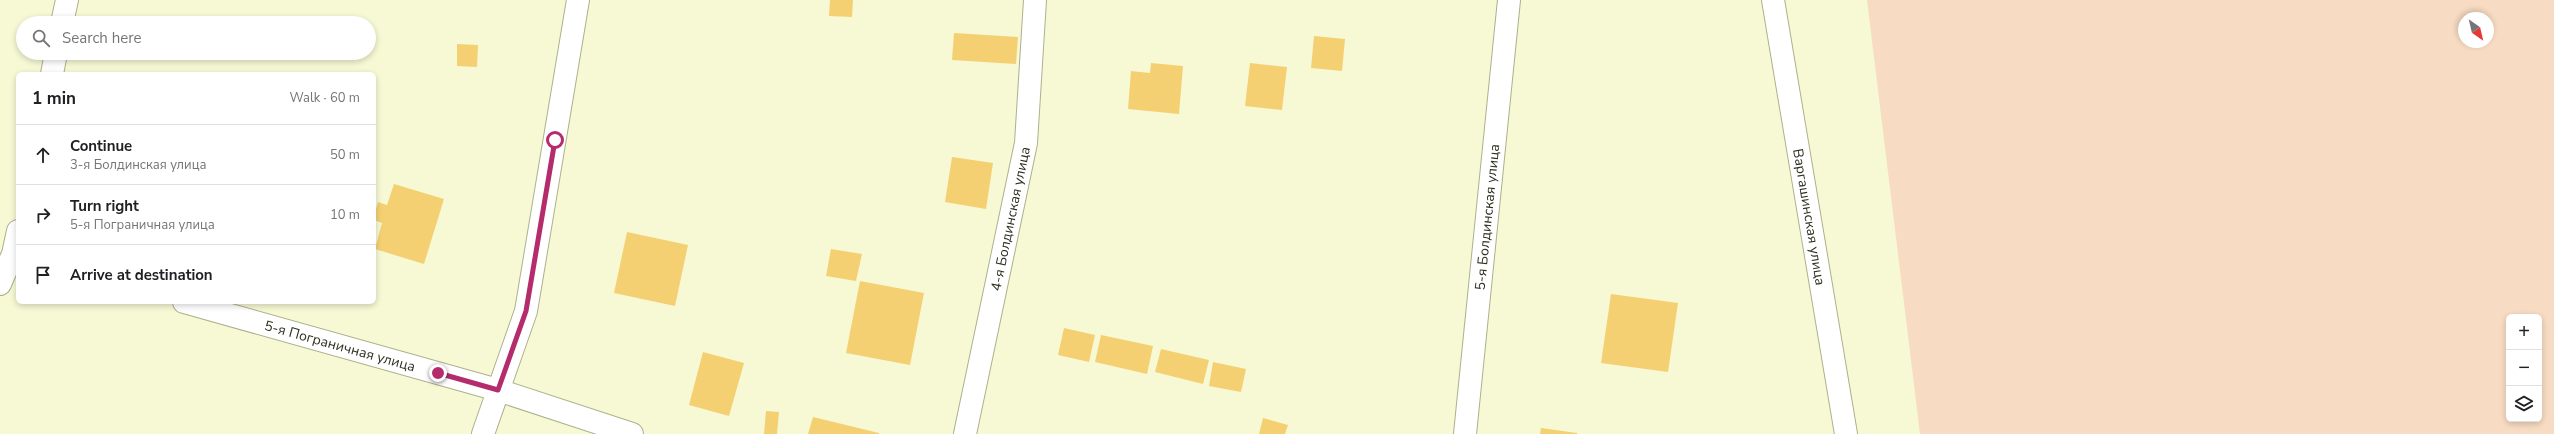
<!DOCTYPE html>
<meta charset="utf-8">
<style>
:root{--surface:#fff;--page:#f6f6f6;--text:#202124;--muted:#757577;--line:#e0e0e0}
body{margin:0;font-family:"Nunito Sans",sans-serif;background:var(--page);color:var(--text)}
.controls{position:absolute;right:12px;bottom:12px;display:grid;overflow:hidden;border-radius:6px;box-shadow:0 2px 6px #0003}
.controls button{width:36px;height:36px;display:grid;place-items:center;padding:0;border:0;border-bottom:1px solid var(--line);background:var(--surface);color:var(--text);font:20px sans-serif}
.compass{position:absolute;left:2458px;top:12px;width:36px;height:36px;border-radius:50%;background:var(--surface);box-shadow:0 2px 6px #0003;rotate:146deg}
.stop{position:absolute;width:12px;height:12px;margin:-9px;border:3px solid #b52c6d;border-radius:50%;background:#fff}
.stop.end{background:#b52c6d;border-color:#fff;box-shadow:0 1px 4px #0008}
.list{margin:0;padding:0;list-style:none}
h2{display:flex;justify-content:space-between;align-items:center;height:52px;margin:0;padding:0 16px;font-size:17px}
h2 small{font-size:13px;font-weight:400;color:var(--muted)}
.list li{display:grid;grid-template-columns:26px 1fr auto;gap:12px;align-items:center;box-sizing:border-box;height:60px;padding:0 16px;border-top:1px solid var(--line)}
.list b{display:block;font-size:15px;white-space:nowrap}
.list p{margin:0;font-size:13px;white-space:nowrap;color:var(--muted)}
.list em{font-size:13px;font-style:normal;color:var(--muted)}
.icon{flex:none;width:22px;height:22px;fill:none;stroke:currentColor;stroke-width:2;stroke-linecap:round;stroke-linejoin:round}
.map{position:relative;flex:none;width:2554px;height:434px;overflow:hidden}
.search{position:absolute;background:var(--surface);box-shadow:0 2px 6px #0003;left:16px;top:16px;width:360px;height:44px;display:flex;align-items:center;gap:10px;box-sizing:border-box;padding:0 14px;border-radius:22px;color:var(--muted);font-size:15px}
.panel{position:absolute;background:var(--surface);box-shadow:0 2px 6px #0003;left:16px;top:72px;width:360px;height:232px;border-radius:6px}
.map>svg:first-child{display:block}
.green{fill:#f7dbc2;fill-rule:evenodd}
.building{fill:#f5d072}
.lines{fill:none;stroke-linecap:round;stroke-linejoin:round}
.minor-casing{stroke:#aeb08d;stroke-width:24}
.minor{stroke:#fff;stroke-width:22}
.route{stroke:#b52c6d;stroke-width:5}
.labels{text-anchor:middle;stroke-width:3.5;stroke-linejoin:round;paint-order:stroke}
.street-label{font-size:14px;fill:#2f3022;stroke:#fff}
</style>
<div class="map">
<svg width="2554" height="434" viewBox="0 0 2554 434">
<rect width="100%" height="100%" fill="#f6f9d4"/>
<path class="green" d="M1867 0H2554V434H1920ZM2464 18H2488V42H2464ZM2509 317H2539V419H2509Z"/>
<g class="building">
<polygon points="830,0 853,0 852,17 829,16"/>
<polygon points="954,33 1018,37 1016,64 952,60"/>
<polygon points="1314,36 1345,39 1342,71 1311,68"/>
<polygon points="457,44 478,45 477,67 457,66"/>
<polygon points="1151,63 1183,66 1179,114 1128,109 1131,71 1150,73"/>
<polygon points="1250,63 1287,67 1282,110 1245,106"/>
<polygon points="952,157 993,163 986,209 945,202"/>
<polygon points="394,184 444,199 424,264 375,249 382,223 374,220 374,216 378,202 387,205"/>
<polygon points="627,232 688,245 675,306 614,293"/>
<polygon points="831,249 862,254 856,281 826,276"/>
<polygon points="860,281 924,293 910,365 846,353"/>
<polygon points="1611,294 1678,303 1668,372 1601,363"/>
<polygon points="1064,328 1095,335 1089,362 1058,355"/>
<polygon points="1101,335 1153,346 1147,374 1095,362"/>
<polygon points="1161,349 1209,360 1203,384 1155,372"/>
<polygon points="703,352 744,363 729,416 689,405"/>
<polygon points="1213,362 1246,369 1241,392 1209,386"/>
<polygon points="766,411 779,412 777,434 764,434"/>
<polygon points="813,417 879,433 879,434 808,434"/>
<polygon points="1263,418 1288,425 1285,434 1259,434"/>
<polygon points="1541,428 1577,433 1577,434 1540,434"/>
</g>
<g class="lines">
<g class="minor-casing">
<g id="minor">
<path id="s1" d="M1773 0 1846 434"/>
<polyline points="62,23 67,0"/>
<polyline points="52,74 56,53"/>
<polyline points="0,284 13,254 18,231"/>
<path id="s2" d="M184 302 498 390 632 434"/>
<polyline points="483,434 526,311 578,0"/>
<path id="s3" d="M965 434 1026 143 1035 0"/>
<path id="s4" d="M1465 434 1509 0"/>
</g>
</g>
<use href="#minor" class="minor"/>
</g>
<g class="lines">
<polyline class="route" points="438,373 498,390 526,311 555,140"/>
</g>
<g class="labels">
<g class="street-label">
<text dy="5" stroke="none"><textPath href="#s4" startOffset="218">5-я Болдинская улица</textPath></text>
<text dy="5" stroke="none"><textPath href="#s1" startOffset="220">Варгашинская улица</textPath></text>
<text dy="5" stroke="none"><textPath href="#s3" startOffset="220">4-я Болдинская улица</textPath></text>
<text dy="5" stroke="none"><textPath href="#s2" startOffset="162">5-я Пограничная улица</textPath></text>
</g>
</g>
</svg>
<div class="controls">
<button>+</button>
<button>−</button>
<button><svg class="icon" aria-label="layers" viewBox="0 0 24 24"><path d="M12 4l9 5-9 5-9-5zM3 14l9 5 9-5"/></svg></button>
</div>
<svg class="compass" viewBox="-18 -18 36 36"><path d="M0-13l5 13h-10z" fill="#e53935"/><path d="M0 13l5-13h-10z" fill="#757577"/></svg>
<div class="stop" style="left:555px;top:140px"></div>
<div class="stop end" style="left:438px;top:373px"></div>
<div class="search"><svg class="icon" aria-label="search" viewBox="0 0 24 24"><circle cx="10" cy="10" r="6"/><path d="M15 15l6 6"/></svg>Search here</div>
<section class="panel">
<h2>1 min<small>Walk · 60 m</small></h2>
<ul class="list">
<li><svg class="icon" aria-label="ahead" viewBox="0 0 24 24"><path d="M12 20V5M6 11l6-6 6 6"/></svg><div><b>Continue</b><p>3-я Болдинская улица</p></div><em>50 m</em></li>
<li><svg class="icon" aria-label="right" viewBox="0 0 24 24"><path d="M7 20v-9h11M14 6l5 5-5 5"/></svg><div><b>Turn right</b><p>5-я Пограничная улица</p></div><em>10 m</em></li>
<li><svg class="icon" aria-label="arrive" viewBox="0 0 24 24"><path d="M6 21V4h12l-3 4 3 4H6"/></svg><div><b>Arrive at destination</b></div></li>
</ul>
</section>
</div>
